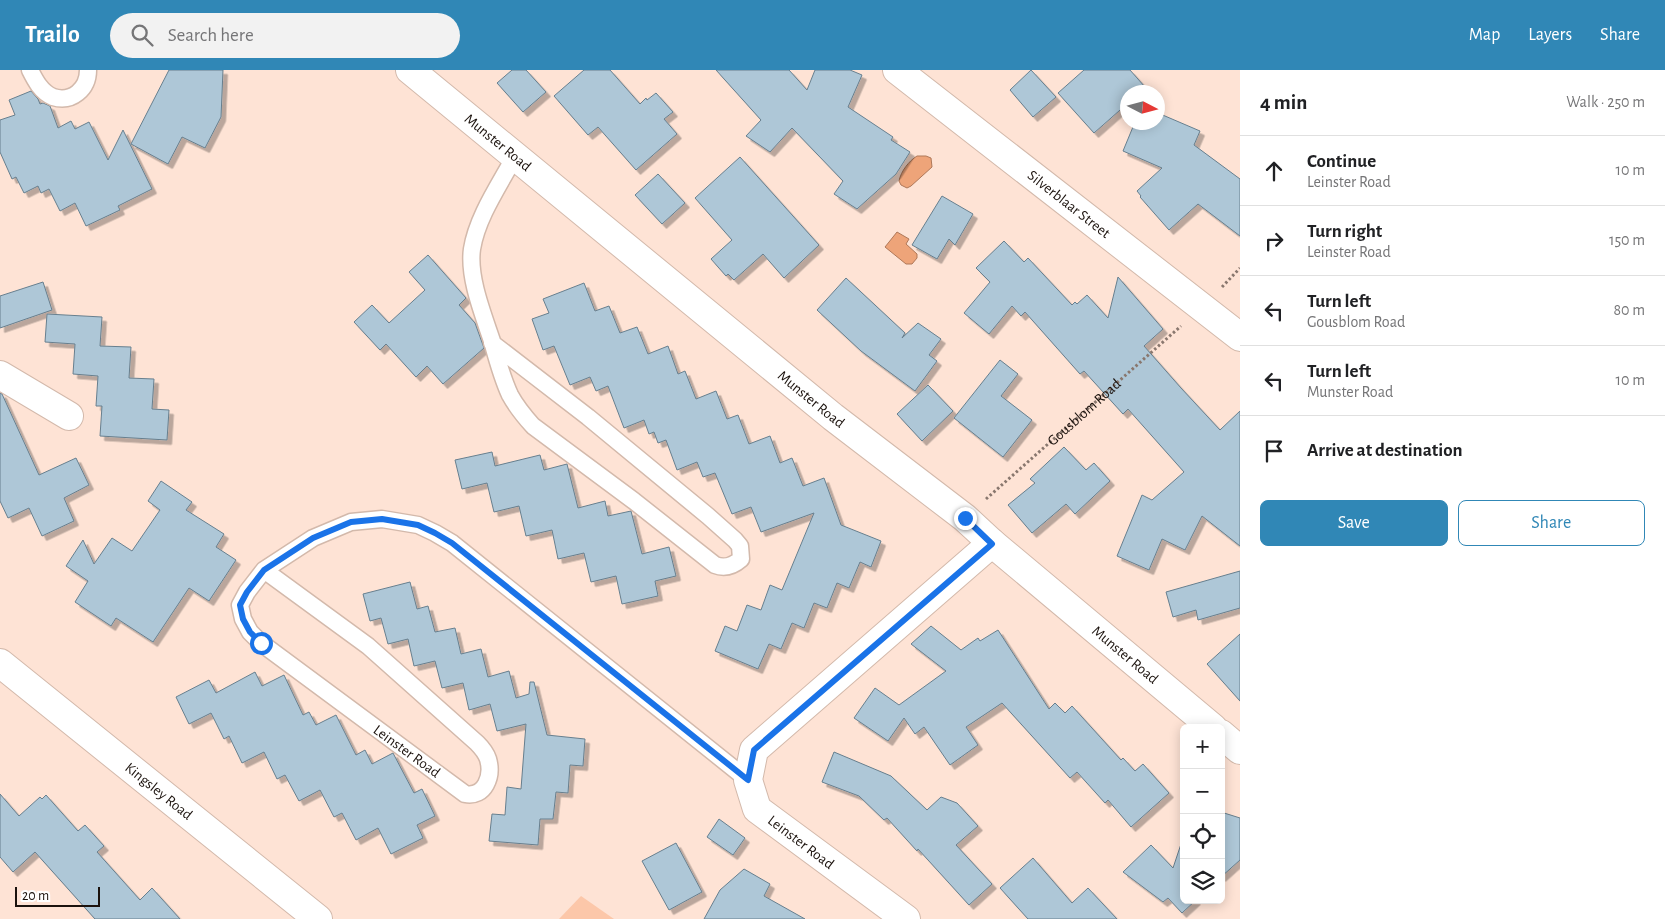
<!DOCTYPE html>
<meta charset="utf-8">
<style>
:root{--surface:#fff;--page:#f2f2f2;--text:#202124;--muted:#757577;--line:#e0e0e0;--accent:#3087b6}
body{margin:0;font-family:"Alegreya Sans",sans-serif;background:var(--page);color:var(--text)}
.controls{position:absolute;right:15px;bottom:15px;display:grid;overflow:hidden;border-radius:8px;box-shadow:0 2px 12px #0003}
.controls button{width:45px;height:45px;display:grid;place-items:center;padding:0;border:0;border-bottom:1px solid var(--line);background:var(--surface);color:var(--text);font:25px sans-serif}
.compass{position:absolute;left:1120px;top:15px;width:45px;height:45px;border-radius:50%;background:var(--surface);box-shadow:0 2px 12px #0003;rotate:96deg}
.scale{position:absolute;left:15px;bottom:12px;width:85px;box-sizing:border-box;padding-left:5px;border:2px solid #1b120d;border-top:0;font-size:14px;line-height:18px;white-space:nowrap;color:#1b120d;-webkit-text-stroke:4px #fff;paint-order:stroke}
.stop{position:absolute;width:15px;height:15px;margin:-11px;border:4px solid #1a73e8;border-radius:50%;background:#fff}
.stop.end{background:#1a73e8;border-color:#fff;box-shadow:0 1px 5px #0008}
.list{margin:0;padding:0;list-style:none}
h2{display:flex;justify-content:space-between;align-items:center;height:65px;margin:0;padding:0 20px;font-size:21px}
h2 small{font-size:16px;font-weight:400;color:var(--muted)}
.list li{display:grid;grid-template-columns:32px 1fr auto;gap:15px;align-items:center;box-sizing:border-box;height:70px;padding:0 20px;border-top:1px solid var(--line)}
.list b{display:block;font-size:19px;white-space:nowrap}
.list p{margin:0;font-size:16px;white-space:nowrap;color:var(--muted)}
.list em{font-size:16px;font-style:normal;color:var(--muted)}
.actions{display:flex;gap:10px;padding:15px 20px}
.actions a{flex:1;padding:11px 0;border:1px solid var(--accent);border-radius:8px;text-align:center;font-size:18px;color:var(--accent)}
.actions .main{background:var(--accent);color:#fff}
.icon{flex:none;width:28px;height:28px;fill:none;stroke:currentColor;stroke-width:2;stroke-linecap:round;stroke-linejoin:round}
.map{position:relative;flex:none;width:1240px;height:849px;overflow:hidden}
header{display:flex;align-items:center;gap:30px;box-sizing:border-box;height:70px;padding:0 25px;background:var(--accent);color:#fff}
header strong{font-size:24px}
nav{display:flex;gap:28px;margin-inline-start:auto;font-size:18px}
.search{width:350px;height:45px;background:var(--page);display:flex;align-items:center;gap:12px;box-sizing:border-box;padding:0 18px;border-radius:28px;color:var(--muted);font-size:19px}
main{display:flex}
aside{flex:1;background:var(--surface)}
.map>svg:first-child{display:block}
.green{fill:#fcc7a9}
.water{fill:#eea479;stroke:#af7859}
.building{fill:#aec7d7;stroke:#677f8e;filter:url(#shadow)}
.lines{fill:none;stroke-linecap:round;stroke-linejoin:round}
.lane-casing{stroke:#d3b9ab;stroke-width:19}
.street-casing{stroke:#d3b9ab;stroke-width:30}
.path{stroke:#89776e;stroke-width:3;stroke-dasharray:2.5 2.5;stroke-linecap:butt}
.lane{stroke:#fff;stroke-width:16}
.street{stroke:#fff;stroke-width:28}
.route{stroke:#1a73e8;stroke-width:6}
.labels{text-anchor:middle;stroke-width:4;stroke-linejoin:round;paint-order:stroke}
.street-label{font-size:15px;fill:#1b120d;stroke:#fff}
</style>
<header>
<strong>Trailo</strong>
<div class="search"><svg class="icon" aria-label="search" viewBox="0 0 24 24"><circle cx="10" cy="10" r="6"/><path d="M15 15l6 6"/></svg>Search here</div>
<nav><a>Map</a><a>Layers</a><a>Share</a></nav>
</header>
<main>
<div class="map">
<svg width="1240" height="849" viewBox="0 0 1240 849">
<defs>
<filter id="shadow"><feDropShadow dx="4.5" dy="4.5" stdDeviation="0" flood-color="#0004"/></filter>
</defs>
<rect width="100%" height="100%" fill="#fee3d5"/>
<polygon class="green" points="581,826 614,849 559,849"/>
<g class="water">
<path d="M917 86H926L931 88 932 97 911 116 907 118 901 115 899 111C901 101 909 91 917 86Z"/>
<polygon points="897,162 909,169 906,174 917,184 917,188 912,194 906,194 885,177"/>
</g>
<g class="building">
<polygon points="169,0 223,0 221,47 205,78 182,67 168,94 131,74"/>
<polygon points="512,0 526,0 546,22 523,42 497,13"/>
<polygon points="584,0 610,0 640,34 646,28 647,30 656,23 673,42 664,49 677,64 636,100 598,57 588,65 554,26"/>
<polygon points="716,0 789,0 807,20 815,0 850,0 862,5 848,37 893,67 891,70 910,82 896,104 857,139 834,124 843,111 792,58 770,82 746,66 761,50"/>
<polygon points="1031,0 1056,27 1033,47 1010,20"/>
<polygon points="1084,0 1130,0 1145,17 1139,22 1128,22 1128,33 1094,63 1058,23"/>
<polygon points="31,21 38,29 40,34 43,33 50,36 58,58 71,51 75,59 89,52 108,90 123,60 152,119 118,136 120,140 86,156 75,133 60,141 49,119 41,123 38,116 24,123 16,107 12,109 0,82 0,50 15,45 9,30"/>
<polygon points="1158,43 1200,61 1194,75 1240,109 1240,166 1198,134 1169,160 1140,127 1141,126 1137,121 1162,98 1123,81 1135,52 1158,52"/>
<polygon points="740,87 819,175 784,208 763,184 734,210 728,204 726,206 711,189 732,170 695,128"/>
<polygon points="658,104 685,133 662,154 635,125"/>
<polygon points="942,126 973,144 955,175 949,169 937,189 912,175"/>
<polygon points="1004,171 1024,192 1028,188 1072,235 1075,232 1077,234 1087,225 1108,248 1118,207 1163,259 1144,276 1181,318 1220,360 1240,341 1240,476 1202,446 1185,480 1162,469 1149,500 1117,486 1142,425 1152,430 1184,402 1128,339 1123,344 1084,301 1080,304 1025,242 1021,246 1012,236 989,264 964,243 990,212 976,198"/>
<polygon points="428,185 466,228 459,235 475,253 484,278 443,314 427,296 416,307 386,274 380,280 354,252 372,235 389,253 425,220 409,202"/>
<polygon points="846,208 905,263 902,268 918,253 941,269 929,285 937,291 915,321 861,281 817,240"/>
<polygon points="43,212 52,240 0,258 0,226"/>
<polygon points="584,213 595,241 609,236 620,263 637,257 648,284 668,276 678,304 685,301 696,329 716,321 727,349 738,345 749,374 770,366 780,393 792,388 803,416 824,408 841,455 881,471 871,497 860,492 849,518 837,513 827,538 814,533 804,558 792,553 781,579 769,574 758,599 715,581 725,556 737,561 747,535 761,540 770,515 782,520 814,443 761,462 751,437 732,444 715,403 703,407 697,392 677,400 666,370 658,373 654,362 649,364 644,350 624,358 608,316 596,321 590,307 570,315 554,276 543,280 532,249 549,243 543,229"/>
<polygon points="47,244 102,247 100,276 131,277 129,308 154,309 152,339 169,340 167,370 100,366 102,336 96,336 98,306 73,304 75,274 45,272"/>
<polygon points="1000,290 1018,304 1001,326 1032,350 1003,387 954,348"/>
<polygon points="928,315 953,341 922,371 897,344"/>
<polygon points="0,323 2,324 39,405 76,388 89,415 64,428 74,451 42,466 29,438 8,448 0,431"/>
<polygon points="1064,377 1086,400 1094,393 1110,411 1075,444 1066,434 1032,463 1008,435 1035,413 1030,409"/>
<polygon points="492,382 495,396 540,385 544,400 567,394 578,438 605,431 608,446 631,441 642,484 669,477 676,506 655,511 658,526 622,534 616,506 591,512 584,483 558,489 552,460 526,466 519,436 494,442 487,413 462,419 455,390"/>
<polygon points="161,411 192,432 186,440 224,464 216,477 236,490 209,531 189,518 153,572 116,548 111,556 75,532 88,511 66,496 83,470 94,494 112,468 132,481 160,440 148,431"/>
<polygon points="1240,501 1240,538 1198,550 1196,540 1173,547 1166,522"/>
<polygon points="410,512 417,539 428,536 435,562 455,558 461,584 481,579 488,607 509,601 516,628 529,624 530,612 534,612 547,665 585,669 583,696 570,695 568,723 556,722 553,749 540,749 538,775 489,771 492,744 505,745 507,717 521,719 526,654 497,661 490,634 469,640 463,613 442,618 435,591 414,596 408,569 388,574 381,548 370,551 363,524"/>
<polygon points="931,556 961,580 978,568 980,571 998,560 1049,639 1055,633 1065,643 1072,636 1121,690 1123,688 1135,701 1143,694 1169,723 1131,757 1108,730 1105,733 1077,702 1070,708 1002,633 966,657 978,675 950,695 924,657 915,664 904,648 888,671 854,648 875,618 899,635 946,601 911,574"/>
<polygon points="1240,564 1240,631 1207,594"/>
<polygon points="255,602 262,616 284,605 303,645 309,642 316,655 336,645 356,685 365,680 372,694 393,683 414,723 422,719 435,746 417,755 423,768 391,784 378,758 356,770 342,743 334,747 320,720 299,731 285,705 277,709 264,682 242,693 229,666 224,669 211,643 189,654 176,627 209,610 216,623"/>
<polygon points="834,682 891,706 927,740 941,727 957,733 978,756 956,775 992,814 969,835 918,779 917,781 887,748 884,750 859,726 822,712"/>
<polygon points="0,724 19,746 40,727 42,729 46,725 78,761 85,755 104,776 97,782 140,830 152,818 180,849 95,849 35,782 13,802 0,787"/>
<polygon points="1221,742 1240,748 1240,790 1221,807"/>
<polygon points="719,749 745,768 733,785 707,767"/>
<polygon points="1184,765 1184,830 1196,830 1182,843 1168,828 1163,832 1123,802 1151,775 1173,798"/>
<polygon points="676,773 702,822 669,840 642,791"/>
<polygon points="1033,788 1072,833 1088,818 1117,849 1028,849 1000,818"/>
<polygon points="744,799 770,814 764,826 805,849 704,849 720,820"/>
</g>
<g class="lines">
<g class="lane-casing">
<g id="lane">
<path d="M30 0C35 10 41 22 53 27 72 33 88 19 88 0"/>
<path d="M492 273 588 347 708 446 735 470 740 476 741 489C733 496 725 499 715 495L634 431 533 356C524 346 516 336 510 325 502 308 497 289 492 271 483 244 468 207 472 179 477 147 500 114 515 86"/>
<path d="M264 500 368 576 477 673C482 678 486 683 488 689 493 706 485 728 465 724L261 573 250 562 243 549 240 535 247 522 264 500 313 468 351 452 382 449 418 455 435 463 452 473 748 710"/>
</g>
</g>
<g class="street-casing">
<g id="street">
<path id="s2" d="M410 0 833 347 965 448 992 473 1213 658"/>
<path id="s3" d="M897 0 1240 267"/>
<polyline points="0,305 69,346"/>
<path id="s4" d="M0 593 318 849"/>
<polyline points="1221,664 1240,680"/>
<polyline points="906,849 757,739 748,710 754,680 992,473"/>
</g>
</g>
<g class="path">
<polyline points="1222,217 1240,198"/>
<path id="s1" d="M986 429 1181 256"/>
</g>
<use href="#lane" class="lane"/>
<use href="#street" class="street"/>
</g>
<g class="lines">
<polyline class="route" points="261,573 250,562 243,549 240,535 247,522 264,500 313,468 351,452 382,449 418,455 435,463 452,473 748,710 754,680 992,474 965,448"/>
</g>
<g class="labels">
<g class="street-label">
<text dy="5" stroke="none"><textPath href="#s2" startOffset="114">Munster Road</textPath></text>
<text dy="5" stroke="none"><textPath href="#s3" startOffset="218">Silverblaar Street</textPath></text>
<text dy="5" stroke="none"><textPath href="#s2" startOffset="519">Munster Road</textPath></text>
<text dy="5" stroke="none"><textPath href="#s1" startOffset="131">Gousblom Road</textPath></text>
<text dy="5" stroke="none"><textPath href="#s2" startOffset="924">Munster Road</textPath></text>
<text transform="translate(407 681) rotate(36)" y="5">Leinster Road</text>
<text dy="5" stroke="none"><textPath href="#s4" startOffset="204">Kingsley Road</textPath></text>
<text transform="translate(801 772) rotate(37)" y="5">Leinster Road</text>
</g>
</g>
</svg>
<div class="controls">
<button>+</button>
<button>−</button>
<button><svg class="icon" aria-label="locate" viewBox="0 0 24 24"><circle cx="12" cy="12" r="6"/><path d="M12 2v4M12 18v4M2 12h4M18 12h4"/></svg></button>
<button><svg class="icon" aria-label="layers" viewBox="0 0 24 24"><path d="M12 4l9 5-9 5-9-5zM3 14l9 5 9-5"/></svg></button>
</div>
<svg class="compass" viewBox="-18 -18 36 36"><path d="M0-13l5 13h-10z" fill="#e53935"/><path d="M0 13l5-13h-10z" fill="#757577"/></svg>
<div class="scale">20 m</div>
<div class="stop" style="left:261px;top:573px"></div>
<div class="stop end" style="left:965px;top:448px"></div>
</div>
<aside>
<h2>4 min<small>Walk · 250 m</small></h2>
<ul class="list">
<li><svg class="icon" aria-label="ahead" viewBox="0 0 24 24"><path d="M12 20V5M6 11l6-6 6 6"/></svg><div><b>Continue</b><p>Leinster Road</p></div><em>10 m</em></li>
<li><svg class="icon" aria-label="right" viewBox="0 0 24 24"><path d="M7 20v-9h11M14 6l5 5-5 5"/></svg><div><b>Turn right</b><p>Leinster Road</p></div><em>150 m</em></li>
<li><svg class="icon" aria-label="left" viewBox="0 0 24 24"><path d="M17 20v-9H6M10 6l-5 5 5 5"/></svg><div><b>Turn left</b><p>Gousblom Road</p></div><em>80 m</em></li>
<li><svg class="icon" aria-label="left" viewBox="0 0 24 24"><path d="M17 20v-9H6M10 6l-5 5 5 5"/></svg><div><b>Turn left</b><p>Munster Road</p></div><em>10 m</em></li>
<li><svg class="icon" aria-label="arrive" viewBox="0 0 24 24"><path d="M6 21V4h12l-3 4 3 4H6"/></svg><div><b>Arrive at destination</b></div></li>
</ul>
<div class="actions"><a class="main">Save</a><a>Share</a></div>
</aside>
</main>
